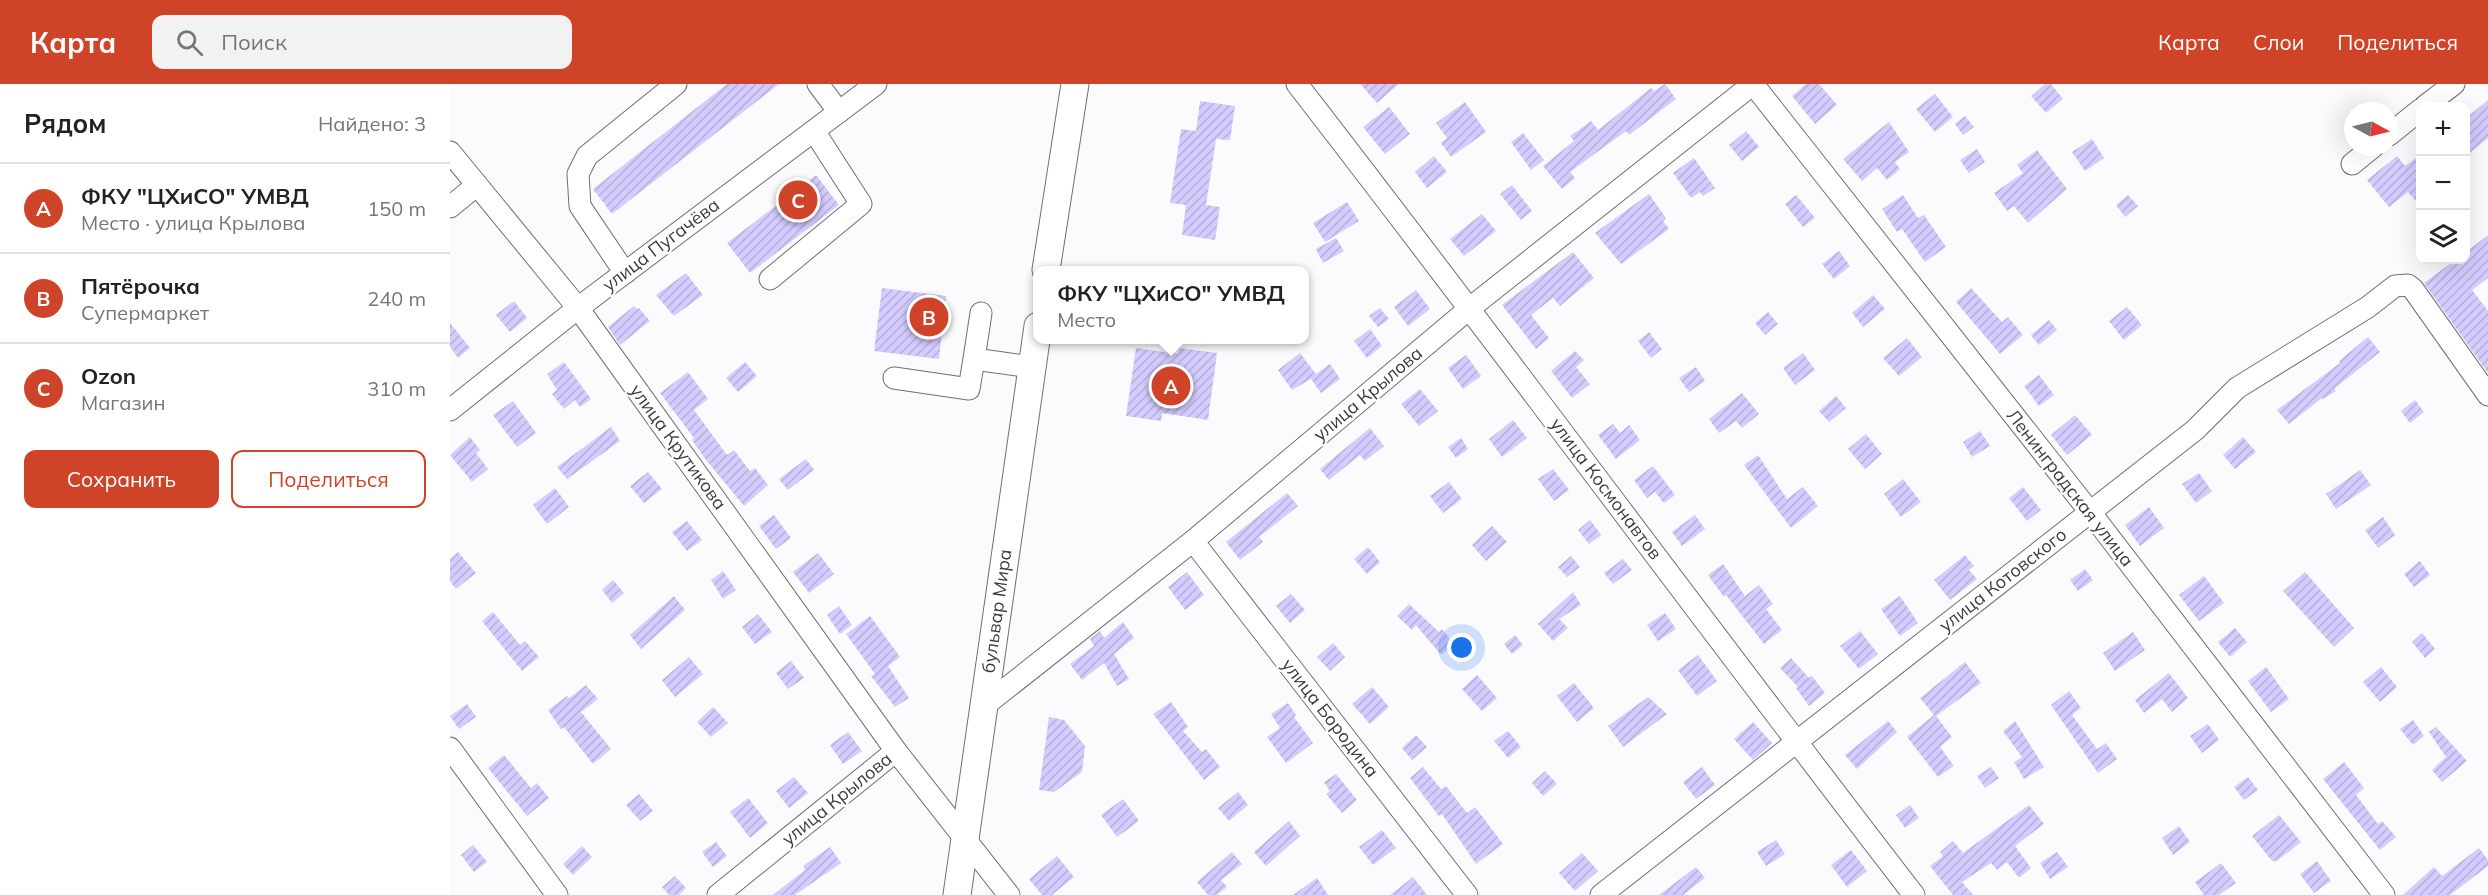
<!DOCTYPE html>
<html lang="ru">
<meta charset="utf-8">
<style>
:root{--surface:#fff;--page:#f2f2f2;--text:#222;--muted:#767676;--line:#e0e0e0;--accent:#cf4429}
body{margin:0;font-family:Mulish,sans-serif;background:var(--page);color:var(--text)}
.controls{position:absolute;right:18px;top:18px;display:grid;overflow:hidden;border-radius:12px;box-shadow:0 6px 24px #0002}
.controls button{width:54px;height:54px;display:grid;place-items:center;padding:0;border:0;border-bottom:2px solid var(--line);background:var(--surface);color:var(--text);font:30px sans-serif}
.compass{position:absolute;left:1894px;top:18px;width:54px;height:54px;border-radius:50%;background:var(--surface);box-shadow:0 6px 24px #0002;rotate:97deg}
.you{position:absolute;left:1012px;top:564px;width:21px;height:21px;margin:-15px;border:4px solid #fff;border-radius:50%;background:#1a73e8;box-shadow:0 0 0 9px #1a73e833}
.badge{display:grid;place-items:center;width:39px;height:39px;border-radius:50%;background:var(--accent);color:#fff;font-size:20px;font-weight:700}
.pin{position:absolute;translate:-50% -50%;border:3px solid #fff;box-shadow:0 2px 6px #0006}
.popup{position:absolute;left:583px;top:182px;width:276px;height:78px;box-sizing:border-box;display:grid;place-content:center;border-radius:12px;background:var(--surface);filter:drop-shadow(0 2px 4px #0005);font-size:20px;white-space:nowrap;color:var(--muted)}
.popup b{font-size:22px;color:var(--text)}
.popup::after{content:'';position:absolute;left:50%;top:100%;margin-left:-12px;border:12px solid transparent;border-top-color:var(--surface)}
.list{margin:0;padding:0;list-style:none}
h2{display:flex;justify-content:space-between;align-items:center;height:78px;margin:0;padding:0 24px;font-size:26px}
h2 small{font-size:20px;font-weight:400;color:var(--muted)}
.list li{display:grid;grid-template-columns:39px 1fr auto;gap:18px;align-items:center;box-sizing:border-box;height:90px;padding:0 24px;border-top:2px solid var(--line)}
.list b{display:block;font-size:22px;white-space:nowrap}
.list p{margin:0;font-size:20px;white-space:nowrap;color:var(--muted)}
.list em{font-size:20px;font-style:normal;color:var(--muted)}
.actions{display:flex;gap:12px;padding:18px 24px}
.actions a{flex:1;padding:14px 0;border:2px solid var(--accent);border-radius:12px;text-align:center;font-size:21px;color:var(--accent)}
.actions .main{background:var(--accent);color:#fff}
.icon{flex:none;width:33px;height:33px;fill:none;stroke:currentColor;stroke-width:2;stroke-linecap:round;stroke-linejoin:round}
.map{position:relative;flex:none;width:2038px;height:811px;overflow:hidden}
header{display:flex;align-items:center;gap:36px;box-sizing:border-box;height:84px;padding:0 30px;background:var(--accent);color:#fff}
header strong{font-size:28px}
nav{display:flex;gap:33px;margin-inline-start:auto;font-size:21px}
.search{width:420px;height:54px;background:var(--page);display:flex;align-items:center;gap:15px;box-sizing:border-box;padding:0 21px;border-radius:12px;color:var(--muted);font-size:22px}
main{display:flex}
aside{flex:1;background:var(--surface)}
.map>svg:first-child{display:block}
.building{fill:url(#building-hatch)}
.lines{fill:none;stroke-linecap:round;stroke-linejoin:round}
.minor-casing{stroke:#707074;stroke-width:23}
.major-casing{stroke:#707074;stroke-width:29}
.minor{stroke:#fff;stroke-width:21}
.major{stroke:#fff;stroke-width:27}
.labels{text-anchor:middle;stroke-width:4.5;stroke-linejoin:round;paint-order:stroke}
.street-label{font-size:18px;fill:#3b3b3c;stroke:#fff}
</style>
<header>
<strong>Карта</strong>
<div class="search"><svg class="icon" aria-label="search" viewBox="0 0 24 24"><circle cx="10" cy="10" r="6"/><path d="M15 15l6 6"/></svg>Поиск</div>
<nav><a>Карта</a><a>Слои</a><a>Поделиться</a></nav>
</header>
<main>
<aside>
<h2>Рядом<small>Найдено: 3</small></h2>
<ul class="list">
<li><span class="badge">A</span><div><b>ФКУ &quot;ЦХиСО&quot; УМВД</b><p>Место · улица Крылова</p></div><em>150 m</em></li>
<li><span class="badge">B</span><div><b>Пятёрочка</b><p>Супермаркет</p></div><em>240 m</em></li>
<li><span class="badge">C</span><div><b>Ozon</b><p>Магазин</p></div><em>310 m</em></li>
</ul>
<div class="actions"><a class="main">Сохранить</a><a>Поделиться</a></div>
</aside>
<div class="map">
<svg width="2038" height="811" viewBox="0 0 2038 811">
<defs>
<pattern id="building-hatch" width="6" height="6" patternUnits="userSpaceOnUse" patternTransform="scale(1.5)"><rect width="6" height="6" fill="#d4cbfe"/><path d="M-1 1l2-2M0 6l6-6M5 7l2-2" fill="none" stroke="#b7afdb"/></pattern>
</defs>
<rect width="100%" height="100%" fill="#fbfbfe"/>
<g class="building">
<polygon points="277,0 329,0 162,130 143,105"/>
<polygon points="910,0 949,0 927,19"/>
<polygon points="1215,0 1226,15 1179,51 1176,47 1120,88 1125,94 1112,105 1093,82 1124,57 1120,52 1141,37 1148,46 1201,4 1204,7"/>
<polygon points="1356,0 1369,0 1387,21 1365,40 1342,12"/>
<polygon points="1595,0 1601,0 1613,15 1596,29 1581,12"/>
<polygon points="1485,10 1503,33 1485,48 1466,25"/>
<polygon points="2038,16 2038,54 2016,72 2016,34"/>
<polygon points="750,17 785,22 780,56 766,55 756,121 770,123 765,156 732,151 736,121 720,119 731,45 746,47"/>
<polygon points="1015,18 1036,48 1001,73 991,59 997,54 986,39"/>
<polygon points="939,23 960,50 935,70 913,43"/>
<polygon points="1515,32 1524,43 1513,51 1505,40"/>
<polygon points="1439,38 1459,68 1445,78 1450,85 1437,96 1427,84 1412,97 1393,75"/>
<polygon points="1296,47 1309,63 1292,77 1279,61"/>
<polygon points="1073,49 1094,76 1081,86 1061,58"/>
<polygon points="1642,55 1654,74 1635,87 1622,68"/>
<polygon points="1527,65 1535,78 1519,89 1510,76"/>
<polygon points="1587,66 1617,105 1578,139 1564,122 1557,127 1544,109 1573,89 1567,81"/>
<polygon points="1971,70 1971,123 1958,108 1939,123 1917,96 1947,72 1955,82"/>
<polygon points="984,72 997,88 977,104 965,88"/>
<polygon points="1244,74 1265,104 1253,112 1250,108 1241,114 1223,89"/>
<polygon points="366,91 389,121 300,189 277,159"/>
<polygon points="1062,101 1082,127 1071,136 1050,110"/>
<polygon points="1199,110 1216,134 1213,137 1219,145 1171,180 1145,149"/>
<polygon points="1346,111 1365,134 1353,143 1335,120"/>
<polygon points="1453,111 1468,134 1474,131 1496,163 1475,178 1452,145 1447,148 1432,125"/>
<polygon points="1678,111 1688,122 1675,133 1666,121"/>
<polygon points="897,118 909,137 875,158 863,139"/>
<polygon points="1032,130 1046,147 1014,172 1000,155"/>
<polygon points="2038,151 2038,194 2022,206 2038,227 2038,289 1974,199 2005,176 2016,176 2016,168"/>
<polygon points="886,154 894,167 873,179 866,165"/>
<polygon points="1389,167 1400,182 1384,195 1372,180"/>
<polygon points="1123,168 1144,194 1110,222 1103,214 1081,231 1099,254 1086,265 1052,221"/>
<polygon points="236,189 253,211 224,232 206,211"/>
<polygon points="432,204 496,212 489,275 424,267"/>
<polygon points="1521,204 1552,238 1558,233 1573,251 1550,270 1506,218"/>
<polygon points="966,206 980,225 958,242 944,223"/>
<polygon points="1423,211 1435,225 1413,243 1402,229"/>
<polygon points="64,217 77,234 60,248 46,231"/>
<polygon points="184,222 187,225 189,224 200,237 170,261 158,243"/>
<polygon points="1677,223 1692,241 1674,256 1659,237"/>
<polygon points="930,224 939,235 928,243 919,232"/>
<polygon points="1318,228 1328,240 1315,251 1305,239"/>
<polygon points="1599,236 1607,246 1589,261 1581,251"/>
<polygon points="0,239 20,264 8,274 0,263"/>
<polygon points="920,245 932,262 917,274 904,257"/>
<polygon points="1199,248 1212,265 1201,274 1188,257"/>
<polygon points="1918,253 1930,268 1884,305 1886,307 1873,315 1872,314 1839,340 1827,326 1890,279 1889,277"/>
<polygon points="1457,254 1472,273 1449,292 1433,274"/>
<polygon points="686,264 728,270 729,264 767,269 758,336 712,329 711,337 676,332"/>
<polygon points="1125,267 1134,276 1126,283 1140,300 1122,314 1101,287"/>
<polygon points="850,269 866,290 880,280 890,295 871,309 861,295 842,306 828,286"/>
<polygon points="1353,269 1365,286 1345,301 1333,284"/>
<polygon points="1016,271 1031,292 1013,305 998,284"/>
<polygon points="114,278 141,315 130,323 125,316 114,325 102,310 107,306 97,290"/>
<polygon points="295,278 307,292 288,308 276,294"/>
<polygon points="1246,283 1255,297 1239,308 1229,294"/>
<polygon points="238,288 258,315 244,326 277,371 284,366 300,387 305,384 318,401 294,422 256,376 242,356 244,354 210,309"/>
<polygon points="1589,291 1604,311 1589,322 1574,302"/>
<polygon points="970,305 988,327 969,342 951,320"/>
<polygon points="1292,309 1309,330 1292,344 1286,337 1269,349 1259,335"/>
<polygon points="1386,312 1396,324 1379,338 1369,327"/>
<polygon points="1965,316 1974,328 1960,339 1951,327"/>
<polygon points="63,317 86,349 67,363 43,331"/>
<polygon points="1625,331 1642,351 1617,371 1601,351"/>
<polygon points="1063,336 1077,354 1052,373 1039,355"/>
<polygon points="1163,340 1170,349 1179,341 1190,356 1166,375 1148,351"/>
<polygon points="161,343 170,357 117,395 107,383"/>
<polygon points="920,344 934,362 915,377 910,371 879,396 870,385"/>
<polygon points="1530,347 1540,362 1522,373 1513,358"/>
<polygon points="1416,350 1432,370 1415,385 1398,365"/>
<polygon points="20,353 30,366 26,369 38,385 22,398 0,371"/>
<polygon points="1793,353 1806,368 1785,385 1773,371"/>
<polygon points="1011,354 1018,365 1006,374 998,363"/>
<polygon points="1308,371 1337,415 1353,403 1368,422 1341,444 1294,381"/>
<polygon points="356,375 364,386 338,406 329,395"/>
<polygon points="1203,382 1225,411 1214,419 1205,408 1197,414 1184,396"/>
<polygon points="1103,385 1119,406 1104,417 1088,395"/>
<polygon points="1910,386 1921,401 1886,425 1876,410"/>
<polygon points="198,388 212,405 194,419 180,402"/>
<polygon points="1749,389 1762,407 1746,419 1732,400"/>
<polygon points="1453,395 1471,418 1451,433 1434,410"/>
<polygon points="999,398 1012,415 993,429 980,412"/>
<polygon points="1573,403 1591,426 1577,437 1559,414"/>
<polygon points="105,404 119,423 97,440 83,421"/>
<polygon points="837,409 848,422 809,453 813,458 790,476 776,458"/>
<polygon points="1699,423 1714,444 1690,462 1675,441"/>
<polygon points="324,431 341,454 326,465 309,442"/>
<polygon points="1245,431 1255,445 1232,462 1222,448"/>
<polygon points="1933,433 1945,451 1928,464 1915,446"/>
<polygon points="1140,436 1151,451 1139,460 1128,446"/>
<polygon points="237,437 252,456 237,467 222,448"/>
<polygon points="1042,442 1057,458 1036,477 1022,461"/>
<polygon points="918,463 930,478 917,490 904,475"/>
<polygon points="8,468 26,489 6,505 0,497 0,475"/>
<polygon points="368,469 384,490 359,509 343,488"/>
<polygon points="1515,471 1524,482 1519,486 1527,495 1500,516 1484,496"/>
<polygon points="1121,472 1130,483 1117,493 1108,483"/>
<polygon points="1173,475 1182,486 1163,500 1154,489"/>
<polygon points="1970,477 1980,491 1964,503 1954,490"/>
<polygon points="1273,480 1295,512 1309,501 1323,520 1316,525 1332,546 1314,560 1276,511 1274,513 1258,491"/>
<polygon points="1635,485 1643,496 1628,507 1620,496"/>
<polygon points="273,487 286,506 273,515 261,496"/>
<polygon points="737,488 754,511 735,526 718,503"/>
<polygon points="1855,488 1904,544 1884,563 1833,507"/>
<polygon points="1754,492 1774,519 1749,537 1729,511"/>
<polygon points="163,496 174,509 162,519 152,506"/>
<polygon points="1123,508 1131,521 1109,535 1118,544 1103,557 1088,540"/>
<polygon points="841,510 855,526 840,539 826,522"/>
<polygon points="224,512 235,526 191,565 180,551"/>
<polygon points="1450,512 1468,539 1450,552 1431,525"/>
<polygon points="959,520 989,548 992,545 1004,560 991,571 966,541 962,546 947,532"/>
<polygon points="389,522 402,541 390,550 377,531"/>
<polygon points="43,528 70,561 75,557 89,573 72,587 32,537"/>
<polygon points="1215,529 1226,545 1208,557 1197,541"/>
<polygon points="308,530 322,548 305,560 292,543"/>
<polygon points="420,532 450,573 438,582 459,614 445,623 421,592 425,590 396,550"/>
<polygon points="673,538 684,554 664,570 679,595 667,602 654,579 632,596 620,580 644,562 640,555 650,547 654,554"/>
<polygon points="1785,544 1797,558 1780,573 1768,558"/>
<polygon points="1410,547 1428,570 1409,585 1390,562"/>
<polygon points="1683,548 1695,566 1665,587 1653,569"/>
<polygon points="1972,549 1985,565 1975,574 1962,558"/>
<polygon points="1065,551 1073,561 1062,570 1054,560"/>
<polygon points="883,559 895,573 880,587 867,573"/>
<polygon points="1248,571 1267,597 1247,612 1228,586"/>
<polygon points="239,573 253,590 225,613 212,596"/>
<polygon points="1341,574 1359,594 1362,592 1375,609 1359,622 1346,604 1348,603 1330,584"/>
<polygon points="341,577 354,594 338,605 326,589"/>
<polygon points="1515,578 1531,599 1486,632 1502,653 1490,663 1504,682 1488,693 1457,653 1484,631 1470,614"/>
<polygon points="1816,583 1839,615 1821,628 1798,597"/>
<polygon points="1931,583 1947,603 1930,618 1913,598"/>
<polygon points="1719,589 1738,614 1722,628 1712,615 1694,629 1685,616"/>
<polygon points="1027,591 1047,614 1032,627 1012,605"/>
<polygon points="1124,599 1144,624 1127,638 1107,612"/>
<polygon points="136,601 148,615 131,628 161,665 143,680 114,643 111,645 98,626 117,612 119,614"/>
<polygon points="922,603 939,623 920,640 902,620"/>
<polygon points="1619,607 1631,624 1622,631 1647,665 1656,659 1667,675 1648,689 1601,621"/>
<polygon points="1198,613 1217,630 1173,663 1158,642"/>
<polygon points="721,618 738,643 733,647 752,668 756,665 770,683 754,696 703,630"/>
<polygon points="838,619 846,631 844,633 863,659 836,679 817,653 830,644 821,630"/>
<polygon points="17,620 26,633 9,645 0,632"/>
<polygon points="263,623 278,639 261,653 247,638"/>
<polygon points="599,633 614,636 635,662 632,688 604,708 589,706"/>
<polygon points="1963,636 1974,652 1963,661 1950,645"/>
<polygon points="1438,637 1447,648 1407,685 1395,671"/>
<polygon points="1565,637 1594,683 1574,695 1564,678 1572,673 1553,647"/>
<polygon points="1303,638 1322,659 1303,676 1284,655"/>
<polygon points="1758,640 1769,656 1752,669 1740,652"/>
<polygon points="1986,643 2017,677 1992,698 1982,686 1996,673 1979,648"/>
<polygon points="1058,647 1071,663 1058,674 1044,657"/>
<polygon points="398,648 412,667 393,680 380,661"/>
<polygon points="966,651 977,663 962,676 952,664"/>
<polygon points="54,671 81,704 87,699 99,714 77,732 38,684"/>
<polygon points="1894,678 1914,704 1906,711 1928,740 1932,737 1946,753 1930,766 1873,695"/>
<polygon points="973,683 991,705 996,702 1017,729 1025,723 1053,760 1026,780 992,730 989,732 960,694"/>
<polygon points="1252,683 1265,701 1246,715 1233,698"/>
<polygon points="1541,683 1549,694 1535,704 1527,692"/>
<polygon points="1095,687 1107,700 1093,712 1082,699"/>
<polygon points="886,690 907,716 892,729 876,710 880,707 874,698"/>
<polygon points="344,693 358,709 339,724 326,707"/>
<polygon points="1798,693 1808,706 1794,716 1784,703"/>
<polygon points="788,708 798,721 779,737 768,724"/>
<polygon points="189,710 203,727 190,737 176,721"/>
<polygon points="298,714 318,739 300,754 280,728"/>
<polygon points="673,715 689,737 667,753 651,731"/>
<polygon points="1460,721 1469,734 1455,744 1446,731"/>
<polygon points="1579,721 1594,740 1565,762 1581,784 1569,794 1557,778 1547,786 1541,779 1512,798 1523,811 1503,811 1480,782 1493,772 1490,768 1503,757 1513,769"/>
<polygon points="1829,731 1851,758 1827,777 1822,777 1802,752"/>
<polygon points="839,737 850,752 816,782 804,768"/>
<polygon points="1729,742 1740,758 1723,771 1712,754"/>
<polygon points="932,746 946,764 923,781 909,763"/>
<polygon points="1326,756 1335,770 1316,782 1307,768"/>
<polygon points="266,758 277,772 263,783 252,768"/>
<polygon points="23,761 37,778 24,788 11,771"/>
<polygon points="132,762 142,773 123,791 113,780"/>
<polygon points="380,763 391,779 345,811 323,811 355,786 353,782"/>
<polygon points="2029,764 2038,776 2038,782 2000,811 1953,811 1984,783 1992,792"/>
<polygon points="1401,766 1417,787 1397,803 1381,781"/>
<polygon points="782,768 792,780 771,796 777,803 767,811 758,811 747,798"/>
<polygon points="1607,768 1618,783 1600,795 1590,779"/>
<polygon points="1132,769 1148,787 1125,807 1109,789"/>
<polygon points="607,772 624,793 602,811 592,811 579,795"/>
<polygon points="1867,777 1881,797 1864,809 1850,790"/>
<polygon points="1771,779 1786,799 1769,811 1754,811 1745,798"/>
<polygon points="1246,783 1255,794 1233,811 1209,811"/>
<polygon points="225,792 236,804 229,811 219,811 212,803"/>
<polygon points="963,793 977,811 940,811"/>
<polygon points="867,794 878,811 843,811"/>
</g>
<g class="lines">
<g class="minor-casing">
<g id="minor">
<polyline points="368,0 389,28"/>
<path d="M847 0C1055 268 1256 542 1464 811"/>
<polyline points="1303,0 1640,428 1934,811"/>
<polyline points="1975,22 2004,0"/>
<polyline points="1939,51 1970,26"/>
<polyline points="0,68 128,224 446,667"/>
<polyline points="1902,80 1923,63"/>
<polyline points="0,123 27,101"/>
<polyline points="175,189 130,122 128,90 137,72 226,0"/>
<polyline points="320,195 411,120 364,47"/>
<polyline points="531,229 524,275 581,283"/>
<polyline points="444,294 519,305 524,275"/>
<polyline points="0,326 128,224 426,0"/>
<polyline points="743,457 1017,811"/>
<polyline points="534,622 743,457 1020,224 1303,0"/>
<polyline points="0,664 107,811"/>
<polyline points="268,811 446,667 559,811"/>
<polyline points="1151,811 1745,346 1787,304 1918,223 1945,202 1958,201 1963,205 2038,311"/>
</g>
</g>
<g class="major-casing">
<g id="major">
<polyline points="596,186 625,0"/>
<polyline points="507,811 588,242"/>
</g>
</g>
<use href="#minor" class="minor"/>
<use href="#major" class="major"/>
</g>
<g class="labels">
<g class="street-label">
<text transform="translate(211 161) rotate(-37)" y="6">улица Пугачёва</text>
<text transform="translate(918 310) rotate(-40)" y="6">улица Крылова</text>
<text transform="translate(228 363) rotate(54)" y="6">улица Крутикова</text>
<text transform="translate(1620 404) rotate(52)" y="6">Ленинградская улица</text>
<text transform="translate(1156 405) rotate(53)" y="6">улица Космонавтов</text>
<text transform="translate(1553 496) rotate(-38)" y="6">улица Котовского</text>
<text transform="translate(547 527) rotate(-82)" y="6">бульвар Мира</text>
<text transform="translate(880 634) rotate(52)" y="6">улица Бородина</text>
<text transform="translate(387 715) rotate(-39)" y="6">улица Крылова</text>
</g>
</g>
</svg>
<div class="controls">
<button>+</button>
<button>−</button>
<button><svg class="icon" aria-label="layers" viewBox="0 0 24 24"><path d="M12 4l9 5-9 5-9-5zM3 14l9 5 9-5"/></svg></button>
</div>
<svg class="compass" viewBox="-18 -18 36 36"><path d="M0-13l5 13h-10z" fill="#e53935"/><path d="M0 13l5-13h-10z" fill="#767676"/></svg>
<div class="you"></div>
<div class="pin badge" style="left:721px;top:302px">A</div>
<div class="popup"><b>ФКУ &quot;ЦХиСО&quot; УМВД</b>Место</div>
<div class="pin badge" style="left:479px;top:233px">B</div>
<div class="pin badge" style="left:348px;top:116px">C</div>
</div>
</main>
